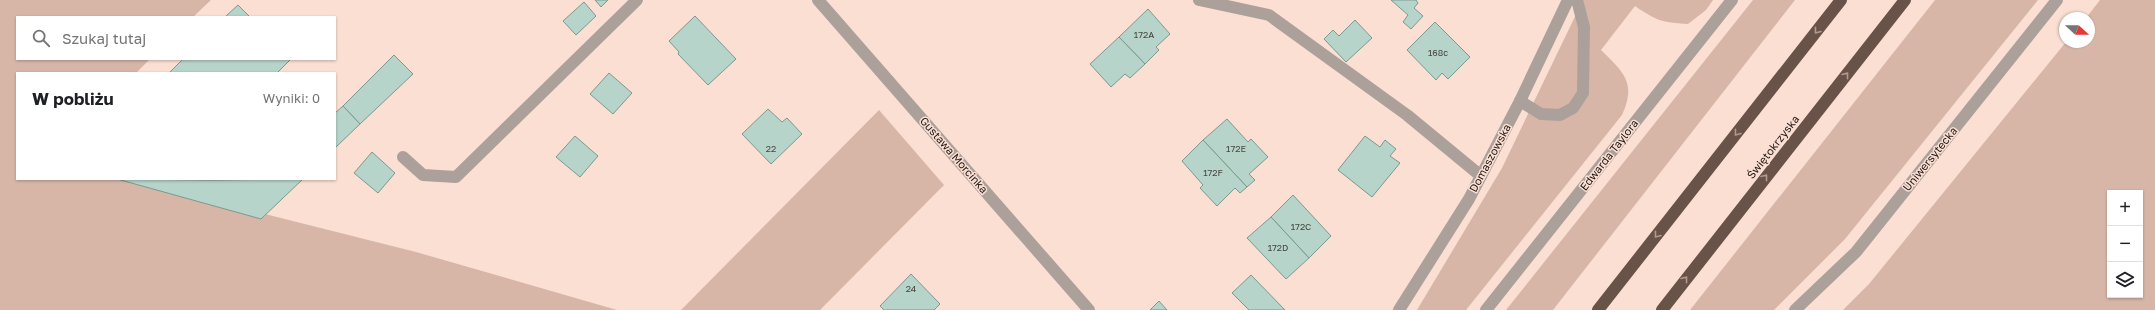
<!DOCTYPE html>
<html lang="pl">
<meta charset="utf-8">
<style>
:root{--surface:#fff;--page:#f6f6f6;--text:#202124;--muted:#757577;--line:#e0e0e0}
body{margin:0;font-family:"Golos Text",sans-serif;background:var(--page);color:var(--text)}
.controls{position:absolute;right:12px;bottom:12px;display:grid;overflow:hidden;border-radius:0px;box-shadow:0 1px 3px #0004}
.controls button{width:36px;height:36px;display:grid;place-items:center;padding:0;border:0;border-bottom:1px solid var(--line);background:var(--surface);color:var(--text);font:20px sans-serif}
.compass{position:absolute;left:2059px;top:12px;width:36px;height:36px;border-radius:50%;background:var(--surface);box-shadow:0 1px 3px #0004;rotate:111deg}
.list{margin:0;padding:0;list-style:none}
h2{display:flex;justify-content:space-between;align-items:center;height:52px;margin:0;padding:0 16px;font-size:17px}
h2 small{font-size:13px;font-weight:400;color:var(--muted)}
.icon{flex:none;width:22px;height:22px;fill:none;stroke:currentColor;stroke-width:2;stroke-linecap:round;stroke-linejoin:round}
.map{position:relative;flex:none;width:2155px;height:310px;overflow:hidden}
.search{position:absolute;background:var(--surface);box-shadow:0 1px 3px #0004;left:16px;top:16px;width:320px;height:44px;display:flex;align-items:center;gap:10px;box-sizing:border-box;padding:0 14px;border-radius:0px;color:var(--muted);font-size:15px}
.panel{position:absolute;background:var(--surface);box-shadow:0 1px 3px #0004;left:16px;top:72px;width:320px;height:108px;border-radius:0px}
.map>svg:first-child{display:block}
.green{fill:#d8b6a7;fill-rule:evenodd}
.building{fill:#b6d4c9;stroke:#7c998f}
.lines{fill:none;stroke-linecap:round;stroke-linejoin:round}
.service{stroke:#aca09b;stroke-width:12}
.minor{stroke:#aca09b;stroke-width:12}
.tertiary{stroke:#aca09b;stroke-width:12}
.motorway{stroke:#695247;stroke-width:12}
.oneway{stroke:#b2988d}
.labels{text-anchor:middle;stroke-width:3;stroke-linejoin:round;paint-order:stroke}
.number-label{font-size:9px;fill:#474741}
.street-label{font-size:11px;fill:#221814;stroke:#fbdfd3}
</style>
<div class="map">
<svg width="2155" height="310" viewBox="0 0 2155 310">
<rect width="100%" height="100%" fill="#fbdfd3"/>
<g class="green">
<polygon points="0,0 211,0 193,17 17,17 17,59 150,59 136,73 17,73 17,179 125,179 416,252 617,310 0,310"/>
<path d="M1583 0H1713L1706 10 1688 24C1661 22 1657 21 1635 6L1601 50C1623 72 1637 82 1622 115L1466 310H1417L1502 168Z"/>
<polygon points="1753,0 1795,0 1553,310 1506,310"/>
<polygon points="1935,0 2038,0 1845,239 1774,310 1690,310"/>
<path d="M2100 0H2155V310H1843L1869 284 2066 42H2089V18H2086ZM2110 193H2140V295H2110Z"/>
<polygon points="879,110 944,185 820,310 681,310"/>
</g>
<g class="building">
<polygon points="595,0 608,0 601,7"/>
<polygon points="1391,0 1416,0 1418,3 1414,8 1423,16 1411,29 1403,22 1408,15"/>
<polygon points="584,2 596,16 576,35 563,21"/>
<polygon points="238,5 250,17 225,17"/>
<polygon points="1148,9 1170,34 1156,47 1159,50 1145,64 1119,37"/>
<polygon points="695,16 736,59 708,85 678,54 679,52 669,41"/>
<polygon points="1355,20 1372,38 1346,62 1324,39 1333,30 1339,36"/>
<polygon points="1435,22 1470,57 1448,79 1442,73 1436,80 1407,50"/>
<polygon points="1119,37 1145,64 1130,78 1125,74 1111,87 1090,64"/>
<polygon points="394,55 413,74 360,124 343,106"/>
<polygon points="183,59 291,59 277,73 169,73"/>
<polygon points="609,73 632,93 613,114 590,94"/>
<polygon points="343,106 360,124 335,148 335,113"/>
<polygon points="768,109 782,122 787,118 802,134 771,164 742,134"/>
<polygon points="1227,119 1248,142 1251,139 1268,157 1249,174 1255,180 1247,187 1203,140"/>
<polygon points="575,136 598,156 580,177 556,157"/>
<polygon points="1365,136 1380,147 1385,140 1396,149 1390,156 1400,163 1372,197 1338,170"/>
<polygon points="1203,140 1247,187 1240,193 1235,188 1217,206 1200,188 1203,185 1182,161"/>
<polygon points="372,152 395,173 378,193 354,173"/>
<polygon points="117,179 210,180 303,179 261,219"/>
<polygon points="1293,195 1331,236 1309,258 1271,217"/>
<polygon points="1271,217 1309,258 1286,279 1247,238"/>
<polygon points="911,274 940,304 934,310 884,310 880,306"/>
<polygon points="1251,275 1285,310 1249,310 1232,293"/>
<polygon points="1159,301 1167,310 1150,310"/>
</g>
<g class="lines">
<g class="service">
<polyline points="1199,0 1269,15 1407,115 1481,176"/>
<polyline points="1520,101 1541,114 1560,115 1573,108 1583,93 1584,27 1577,0"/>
<polyline points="403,157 423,175 456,177 637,0"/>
</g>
<g class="minor">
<polyline points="818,0 1089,310"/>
<polyline points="1399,310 1469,199 1520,101 1568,0"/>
</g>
<g class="tertiary">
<polyline points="1486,310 1732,0"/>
<polyline points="1795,310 1856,252 2057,0"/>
</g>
<g class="motorway">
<polyline points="1598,310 1841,0"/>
<polyline points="1662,310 1905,0"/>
</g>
</g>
<defs><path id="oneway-chevron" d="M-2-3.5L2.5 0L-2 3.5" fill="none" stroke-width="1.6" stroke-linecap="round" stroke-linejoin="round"/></defs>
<g class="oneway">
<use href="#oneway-chevron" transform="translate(1817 31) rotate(128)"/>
<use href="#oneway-chevron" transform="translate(1846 75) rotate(-52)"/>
<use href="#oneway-chevron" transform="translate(1737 133) rotate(128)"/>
<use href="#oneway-chevron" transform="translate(1765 177) rotate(-52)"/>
<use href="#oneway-chevron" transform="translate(1657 235) rotate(128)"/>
<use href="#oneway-chevron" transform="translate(1685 279) rotate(-52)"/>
</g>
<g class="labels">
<g class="number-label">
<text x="1144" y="38">172A</text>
<text x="1438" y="56">168c</text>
<text x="771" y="152">22</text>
<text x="1236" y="152">172E</text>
<text x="1213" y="176">172F</text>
<text x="1301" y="230">172C</text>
<text x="1278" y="251">172D</text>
<text x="911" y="292">24</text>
</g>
<g class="street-label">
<text transform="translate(1773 147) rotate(-52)" y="4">Świętokrzyska</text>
<text transform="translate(954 155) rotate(49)" y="4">Gustawa Morcinka</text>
<text transform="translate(1609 155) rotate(-52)" y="4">Edwarda Taylora</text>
<text transform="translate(1490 158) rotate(-62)" y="4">Domaszowska</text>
<text transform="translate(1930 159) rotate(-51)" y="4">Uniwersytecka</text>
</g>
</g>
</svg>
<div class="controls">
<button>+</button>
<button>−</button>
<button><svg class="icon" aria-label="layers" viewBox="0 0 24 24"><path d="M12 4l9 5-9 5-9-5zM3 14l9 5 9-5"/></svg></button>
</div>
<svg class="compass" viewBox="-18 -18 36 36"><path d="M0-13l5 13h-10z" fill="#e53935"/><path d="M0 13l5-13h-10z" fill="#757577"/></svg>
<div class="search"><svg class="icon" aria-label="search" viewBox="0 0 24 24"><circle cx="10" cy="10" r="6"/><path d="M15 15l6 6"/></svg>Szukaj tutaj</div>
<section class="panel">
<h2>W pobliżu<small>Wyniki: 0</small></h2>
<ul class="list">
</ul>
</section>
</div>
